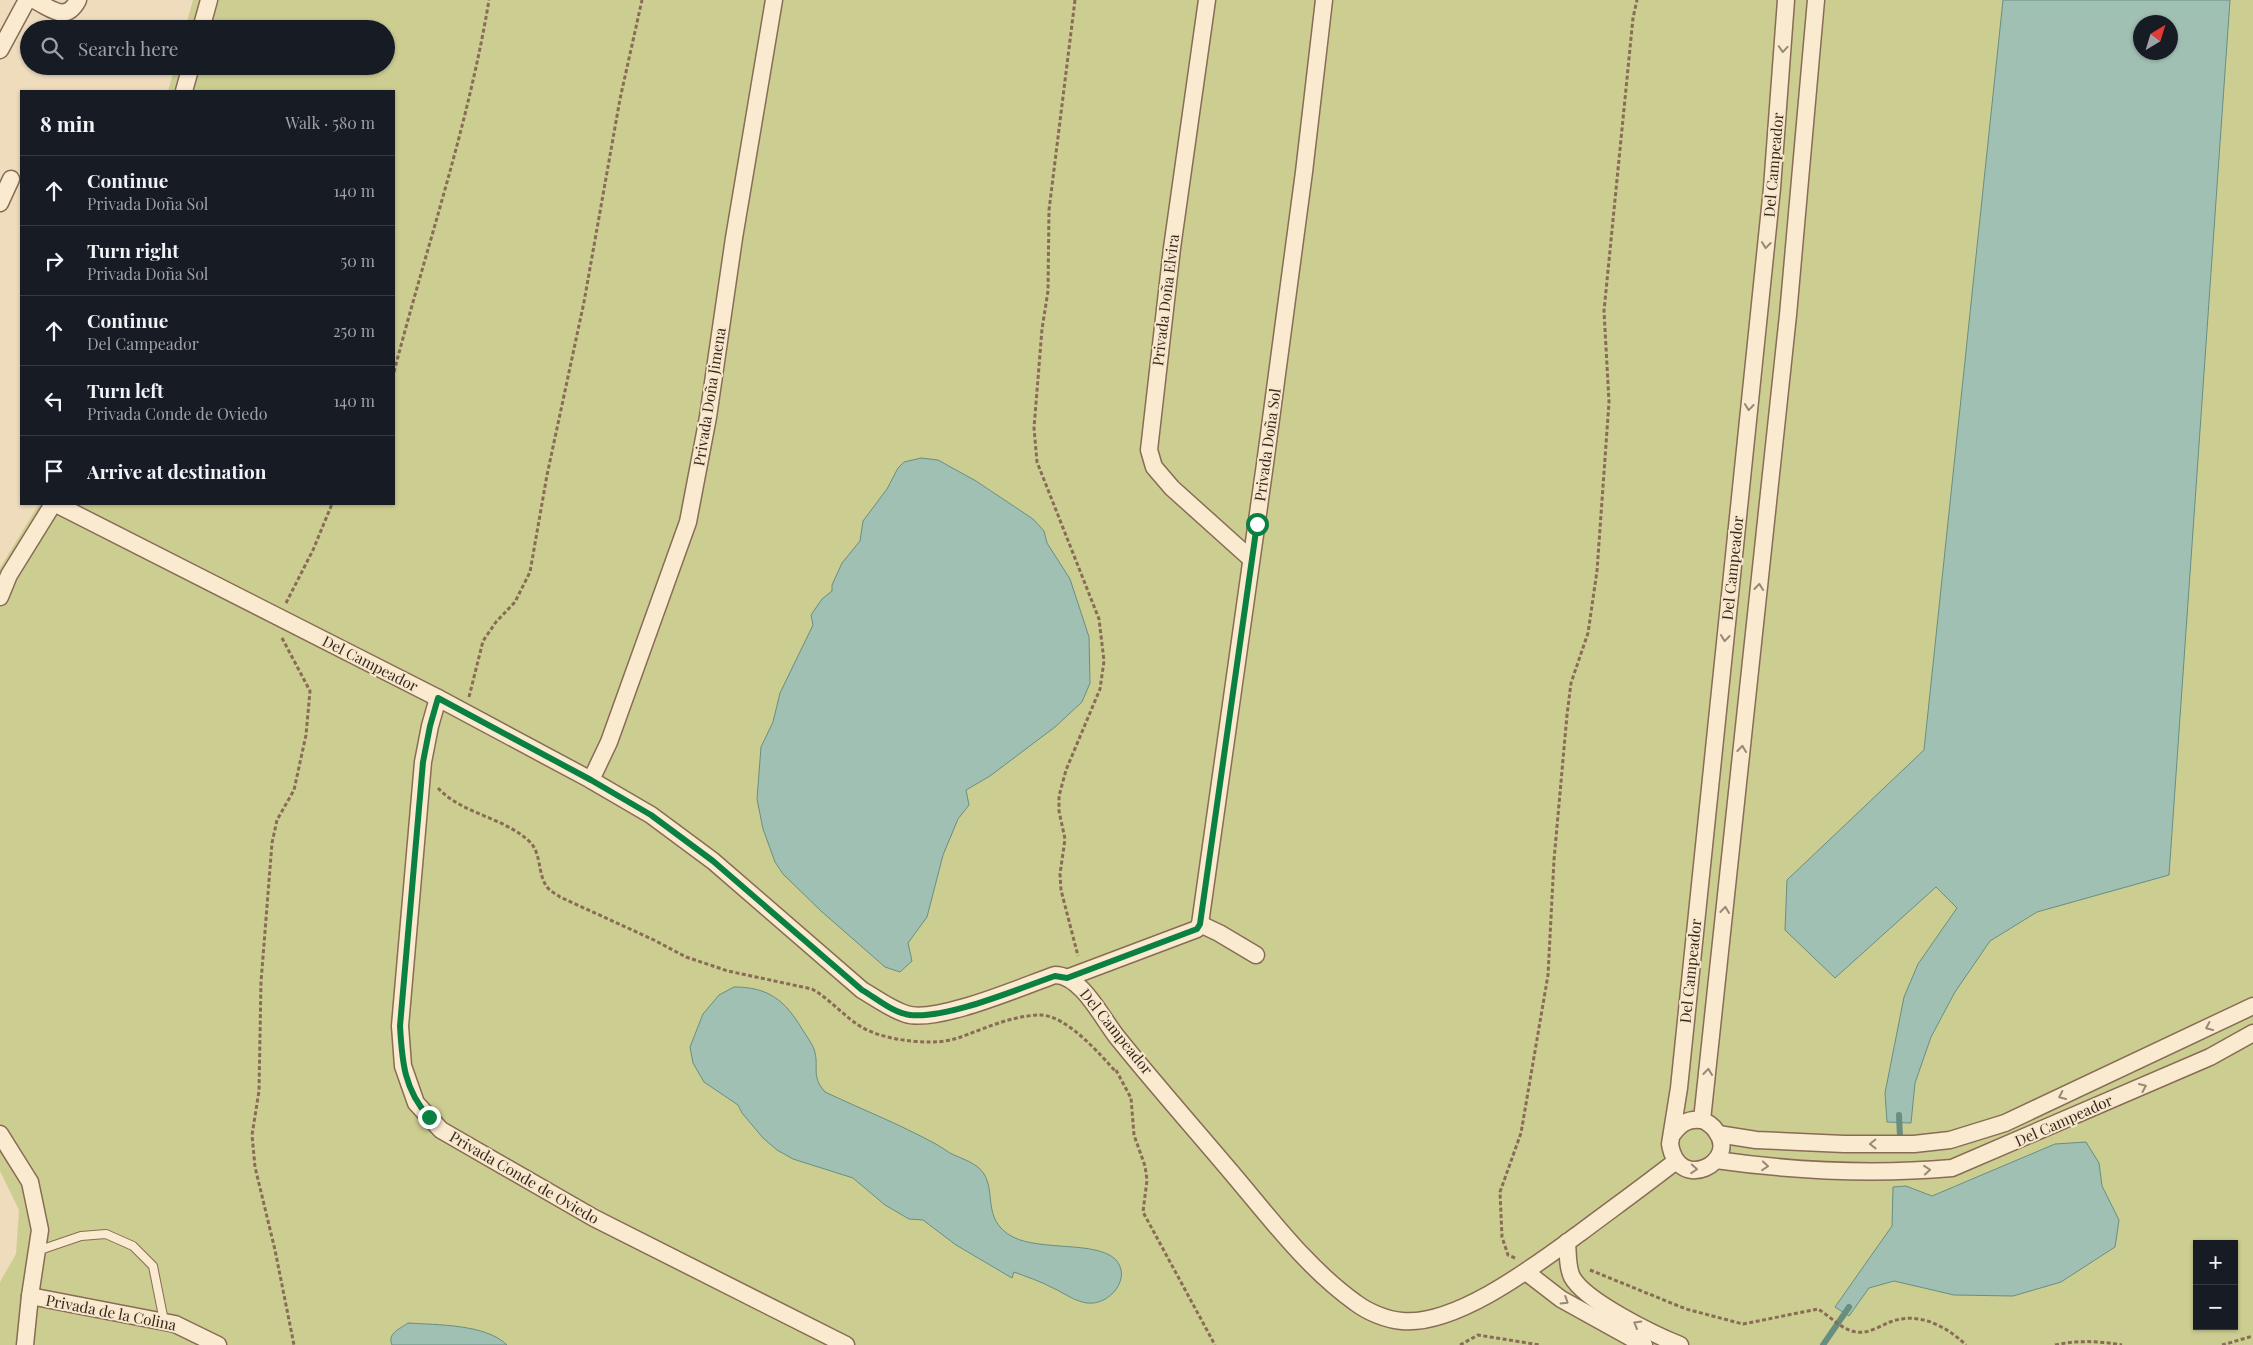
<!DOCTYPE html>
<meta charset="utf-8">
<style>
:root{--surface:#171b24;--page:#242831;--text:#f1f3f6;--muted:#9ea1a6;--line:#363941}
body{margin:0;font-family:"Playfair Display",serif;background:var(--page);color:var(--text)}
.controls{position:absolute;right:15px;bottom:15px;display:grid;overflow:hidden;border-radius:0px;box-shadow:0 1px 4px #0004}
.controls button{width:45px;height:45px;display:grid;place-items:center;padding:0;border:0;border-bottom:1px solid var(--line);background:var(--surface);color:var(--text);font:25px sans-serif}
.compass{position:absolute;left:2133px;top:15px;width:45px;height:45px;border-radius:50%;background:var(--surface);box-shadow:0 1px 4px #0004;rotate:38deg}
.stop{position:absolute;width:15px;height:15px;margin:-11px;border:4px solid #0b8043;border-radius:50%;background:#fff}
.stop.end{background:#0b8043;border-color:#fff;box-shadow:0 1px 5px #0008}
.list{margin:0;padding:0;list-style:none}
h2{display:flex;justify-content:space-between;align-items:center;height:65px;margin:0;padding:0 20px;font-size:21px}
h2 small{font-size:16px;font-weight:400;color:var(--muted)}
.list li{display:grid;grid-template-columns:32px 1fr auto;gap:15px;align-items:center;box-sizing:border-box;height:70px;padding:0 20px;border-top:1px solid var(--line)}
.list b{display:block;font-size:19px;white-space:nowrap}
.list p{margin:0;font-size:16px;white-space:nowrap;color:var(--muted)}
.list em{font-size:16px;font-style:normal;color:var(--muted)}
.icon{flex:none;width:28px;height:28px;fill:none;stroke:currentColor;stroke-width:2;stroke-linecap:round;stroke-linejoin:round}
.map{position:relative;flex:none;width:2253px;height:1345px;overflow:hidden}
.search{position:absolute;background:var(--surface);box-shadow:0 1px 4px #0004;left:20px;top:20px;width:375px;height:55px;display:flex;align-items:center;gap:12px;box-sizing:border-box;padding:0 18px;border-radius:28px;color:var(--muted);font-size:19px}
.panel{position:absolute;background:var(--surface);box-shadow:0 1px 4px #0004;left:20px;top:90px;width:375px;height:415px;border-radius:0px}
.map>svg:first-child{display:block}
.green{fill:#cccd91;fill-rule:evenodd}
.water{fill:#a1c0b4;stroke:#688e81;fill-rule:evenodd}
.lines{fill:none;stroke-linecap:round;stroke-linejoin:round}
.stream{stroke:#688e81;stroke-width:6}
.service-casing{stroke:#886c55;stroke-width:10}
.minor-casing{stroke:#886c55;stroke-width:19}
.path{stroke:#886c55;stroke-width:3;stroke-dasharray:4 2.5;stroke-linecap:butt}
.service{stroke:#faead0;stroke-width:8}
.minor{stroke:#faead0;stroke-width:16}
.oneway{stroke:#988876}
.route{stroke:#0b8043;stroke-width:6}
.labels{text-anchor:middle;stroke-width:4;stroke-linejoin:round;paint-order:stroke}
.street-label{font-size:15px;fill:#36261b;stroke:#f7e7cd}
</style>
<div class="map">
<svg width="2253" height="1345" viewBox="0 0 2253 1345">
<rect width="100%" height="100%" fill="#efdcbd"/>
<path class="green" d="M193 0H2253V1345H0V1282L16 1254 19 1210 0 1171V568L39 504H394V91H168L175 66H386V29H185ZM2140 22H2170V52H2140ZM2197 1244H2234V1326H2197Z"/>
<g class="water">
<path d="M2003 0H2230L2169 875 2037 912 1990 941 1955 992 1931 1037 1915 1083 1911 1123 1887 1122 1885 1093 1904 997 1918 964 1957 908 1936 887 1835 978 1785 930 1787 880 1924 750ZM2170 22V52H2140V22Z"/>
<polygon points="921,458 938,460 976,481 1033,519 1044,531 1047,543 1070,579 1089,637 1090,683 1082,702 1055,727 990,776 966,790 969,805 958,819 943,855 927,917 908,943 912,961 900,972 885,967 821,911 783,874 775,862 763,829 757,799 761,747 773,722 780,693 813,625 811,615 822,599 832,591 832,585 842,563 860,541 863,521 887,489 898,468 904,462"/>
<path d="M734 987C768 987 785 1000 802 1029 806 1035 811 1042 814 1049 820 1067 810 1075 825 1092 861 1109 899 1124 934 1143 940 1146 945 1150 950 1153 960 1158 973 1162 980 1169 999 1188 979 1219 1013 1237 1040 1251 1096 1241 1115 1259 1133 1277 1110 1306 1087 1303 1074 1301 1064 1293 1053 1288 1040 1281 1027 1277 1014 1272L1012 1278 956 1245 923 1220 909 1219 885 1205 853 1178 793 1159 777 1150 763 1138 742 1113 738 1105 704 1082 693 1063 690 1047 703 1014 719 995Z"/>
<polygon points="2086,1142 2099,1163 2102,1186 2119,1220 2115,1247 2061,1282 2013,1296 1954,1295 1894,1281 1869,1288 1849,1316 1835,1307 1892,1226 1893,1187 1906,1186 1932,1196 2055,1144"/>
<path d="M408 1323C437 1325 486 1324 507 1345H392C387 1333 400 1329 408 1323Z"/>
</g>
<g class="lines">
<g class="stream">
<polyline points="1899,1115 1900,1137"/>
<polyline points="1823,1345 1849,1307"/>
</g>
<g class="service-casing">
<polyline id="service" points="37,1251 81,1236 106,1234 133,1246 153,1266 164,1321"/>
</g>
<g class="minor-casing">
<g id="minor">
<path d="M34 0C52 9 66 23 78 0"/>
<polyline points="1207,0 1172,248 1149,450 1154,467 1172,488 1251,559"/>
<polyline points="201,29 209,0"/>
<polyline points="0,50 27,0"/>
<polyline points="184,91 191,66"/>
<polyline points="0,203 11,179"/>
<path d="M56 504 438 698 591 780 651 815 713 861 862 990C876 998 890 1009 906 1014 936 1024 1023 986 1055 975 1081 975 1102 1018 1117 1037 1154 1083 1193 1127 1231 1172 1270 1218 1307 1268 1356 1303 1368 1312 1387 1320 1402 1321 1457 1326 1537 1264 1580 1233 1612 1209 1644 1186 1676 1161"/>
<polyline points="0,597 9,575 53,504"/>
<polyline points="438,698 430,726 423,762 400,1026 403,1066 416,1103 441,1130 594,1218 846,1345"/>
<polyline points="591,780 609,742 688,522 708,417 734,238 774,0"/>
<polyline points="1200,924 1219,933 1256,955"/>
<polyline points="1067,978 1197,929 1200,924 1265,464 1304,172 1324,0"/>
<polyline points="1702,1120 1788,315 1816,0"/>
<polyline points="0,1134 30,1182 40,1230 30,1296 25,1345"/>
<polyline points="1718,1134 1756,1140 1844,1144 1914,1144 1950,1140 2005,1123 2253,1006"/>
<path d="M1672 1135C1679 1125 1687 1118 1701 1120 1706 1121 1713 1126 1716 1131 1740 1162 1678 1194 1670 1144L1679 1088 1772 188 1786 0"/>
<path d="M1716 1160C1794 1171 1873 1175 1952 1168L2210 1057 2253 1033"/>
<path d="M1567 1242C1568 1253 1567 1267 1572 1277 1585 1301 1653 1334 1680 1345"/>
<polyline points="1526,1272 1561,1299 1644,1345"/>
<polyline points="30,1296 175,1324 218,1345"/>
</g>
</g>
<g class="path">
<polyline points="1075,0 1049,210 1048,291 1042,329 1034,428 1037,462 1099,619 1104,661 1100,689 1066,770 1059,796 1059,811 1065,839 1060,874 1061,890 1078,956"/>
<path d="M394 372C426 248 468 127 489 0"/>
<polyline points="286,603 313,550 332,504"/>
<polyline points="282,638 310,691 306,735 294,790 277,820 272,843 261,982 259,1091 252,1135 255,1167 275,1250 294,1345"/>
<polyline points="469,697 483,641 496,622 515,602 530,572 547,475 584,302 620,99 642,0"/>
<path d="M438 788C462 814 503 817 529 841 542 853 537 873 547 887 550 891 556 894 560 897L654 940 686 957 728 971 812 989C828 998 839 1011 854 1022 873 1037 906 1042 931 1042 952 1042 963 1036 982 1029 1000 1022 1022 1015 1041 1015 1067 1016 1100 1054 1116 1072"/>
<polyline points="1116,1070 1131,1098 1134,1135 1145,1166 1147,1180 1143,1212 1215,1345"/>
<polyline points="1515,1258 1508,1255 1502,1237 1500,1192 1521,1133 1548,975 1554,860 1567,715 1571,683 1588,633 1597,571 1609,402 1604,311 1633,18 1637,0"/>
<path d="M1590 1270 1686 1309 1743 1324 1818 1309C1830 1316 1843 1331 1857 1332 1868 1334 1880 1326 1890 1322 1918 1311 1946 1326 1966 1345"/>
<polyline points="1460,1345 1478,1335 1540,1345"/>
<path d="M2055 1345C2078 1340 2099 1341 2122 1345"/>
<polyline points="2222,1345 2253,1336"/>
</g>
<use href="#service" class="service"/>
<use href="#minor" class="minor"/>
</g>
<defs><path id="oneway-chevron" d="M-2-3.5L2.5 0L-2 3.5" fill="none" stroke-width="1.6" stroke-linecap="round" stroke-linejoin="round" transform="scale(1.25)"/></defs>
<g class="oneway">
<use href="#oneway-chevron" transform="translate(1783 49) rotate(94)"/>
<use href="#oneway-chevron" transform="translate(1766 245) rotate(96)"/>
<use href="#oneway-chevron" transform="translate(1749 407) rotate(96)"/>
<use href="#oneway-chevron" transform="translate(1759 587) rotate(-84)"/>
<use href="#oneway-chevron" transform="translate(1725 638) rotate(96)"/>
<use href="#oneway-chevron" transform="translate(1742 749) rotate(-84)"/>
<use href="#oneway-chevron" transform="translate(1725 910) rotate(-84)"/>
<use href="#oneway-chevron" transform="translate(2209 1027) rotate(155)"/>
<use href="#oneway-chevron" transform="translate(1708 1072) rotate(-84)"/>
<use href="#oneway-chevron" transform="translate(2143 1087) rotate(-24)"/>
<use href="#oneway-chevron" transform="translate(2062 1096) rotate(155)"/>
<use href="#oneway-chevron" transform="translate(1873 1144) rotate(179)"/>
<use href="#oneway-chevron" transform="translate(1765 1166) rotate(5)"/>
<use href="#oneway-chevron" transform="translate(1694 1169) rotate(4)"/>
<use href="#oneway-chevron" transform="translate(1927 1170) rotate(-5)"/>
<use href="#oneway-chevron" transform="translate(1565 1301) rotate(32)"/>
<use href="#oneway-chevron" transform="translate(1637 1324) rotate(-150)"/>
</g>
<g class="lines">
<path class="route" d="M429 1117C404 1090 402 1061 400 1026L423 762 430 726 438 698 591 780 651 815 713 861 862 990C876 998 893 1013 910 1015 948 1019 1017 989 1055 976L1067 978 1197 929 1200 924 1257 524"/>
</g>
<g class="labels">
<g class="street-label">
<text transform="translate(1774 165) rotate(-85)" y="5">Del Campeador</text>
<text transform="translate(1166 300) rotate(-83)" y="5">Privada Doña Elvira</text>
<text transform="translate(710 397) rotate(-81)" y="5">Privada Doña Jimena</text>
<text transform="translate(1268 445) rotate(-82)" y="5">Privada Doña Sol</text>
<text transform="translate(1733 568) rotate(-84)" y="5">Del Campeador</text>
<text transform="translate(370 664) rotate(27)" y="5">Del Campeador</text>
<text transform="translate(1691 971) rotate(-84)" y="5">Del Campeador</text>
<text transform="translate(1116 1032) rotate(51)" y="5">Del Campeador</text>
<text transform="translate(2064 1121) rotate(-24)" y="5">Del Campeador</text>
<text transform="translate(524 1178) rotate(30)" y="5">Privada Conde de Oviedo</text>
<text transform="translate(111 1313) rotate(11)" y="5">Privada de la Colina</text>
</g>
</g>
</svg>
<div class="controls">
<button>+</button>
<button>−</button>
</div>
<svg class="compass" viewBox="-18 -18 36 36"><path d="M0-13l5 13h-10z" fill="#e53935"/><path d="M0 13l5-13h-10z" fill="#9ea1a6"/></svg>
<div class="stop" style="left:1257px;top:524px"></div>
<div class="stop end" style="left:429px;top:1117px"></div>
<div class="search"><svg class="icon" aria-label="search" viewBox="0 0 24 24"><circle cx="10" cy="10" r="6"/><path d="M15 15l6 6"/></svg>Search here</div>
<section class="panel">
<h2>8 min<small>Walk · 580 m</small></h2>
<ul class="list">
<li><svg class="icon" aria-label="ahead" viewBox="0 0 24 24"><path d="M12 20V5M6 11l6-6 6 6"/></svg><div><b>Continue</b><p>Privada Doña Sol</p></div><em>140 m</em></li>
<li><svg class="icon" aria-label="right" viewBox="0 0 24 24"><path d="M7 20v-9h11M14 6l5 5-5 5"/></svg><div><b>Turn right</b><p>Privada Doña Sol</p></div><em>50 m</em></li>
<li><svg class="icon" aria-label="ahead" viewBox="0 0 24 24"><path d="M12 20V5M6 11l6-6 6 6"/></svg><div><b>Continue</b><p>Del Campeador</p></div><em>250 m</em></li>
<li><svg class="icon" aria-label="left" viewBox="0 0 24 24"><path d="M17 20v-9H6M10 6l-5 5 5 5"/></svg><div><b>Turn left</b><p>Privada Conde de Oviedo</p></div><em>140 m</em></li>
<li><svg class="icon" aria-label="arrive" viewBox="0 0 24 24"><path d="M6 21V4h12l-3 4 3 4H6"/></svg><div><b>Arrive at destination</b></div></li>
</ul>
</section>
</div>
